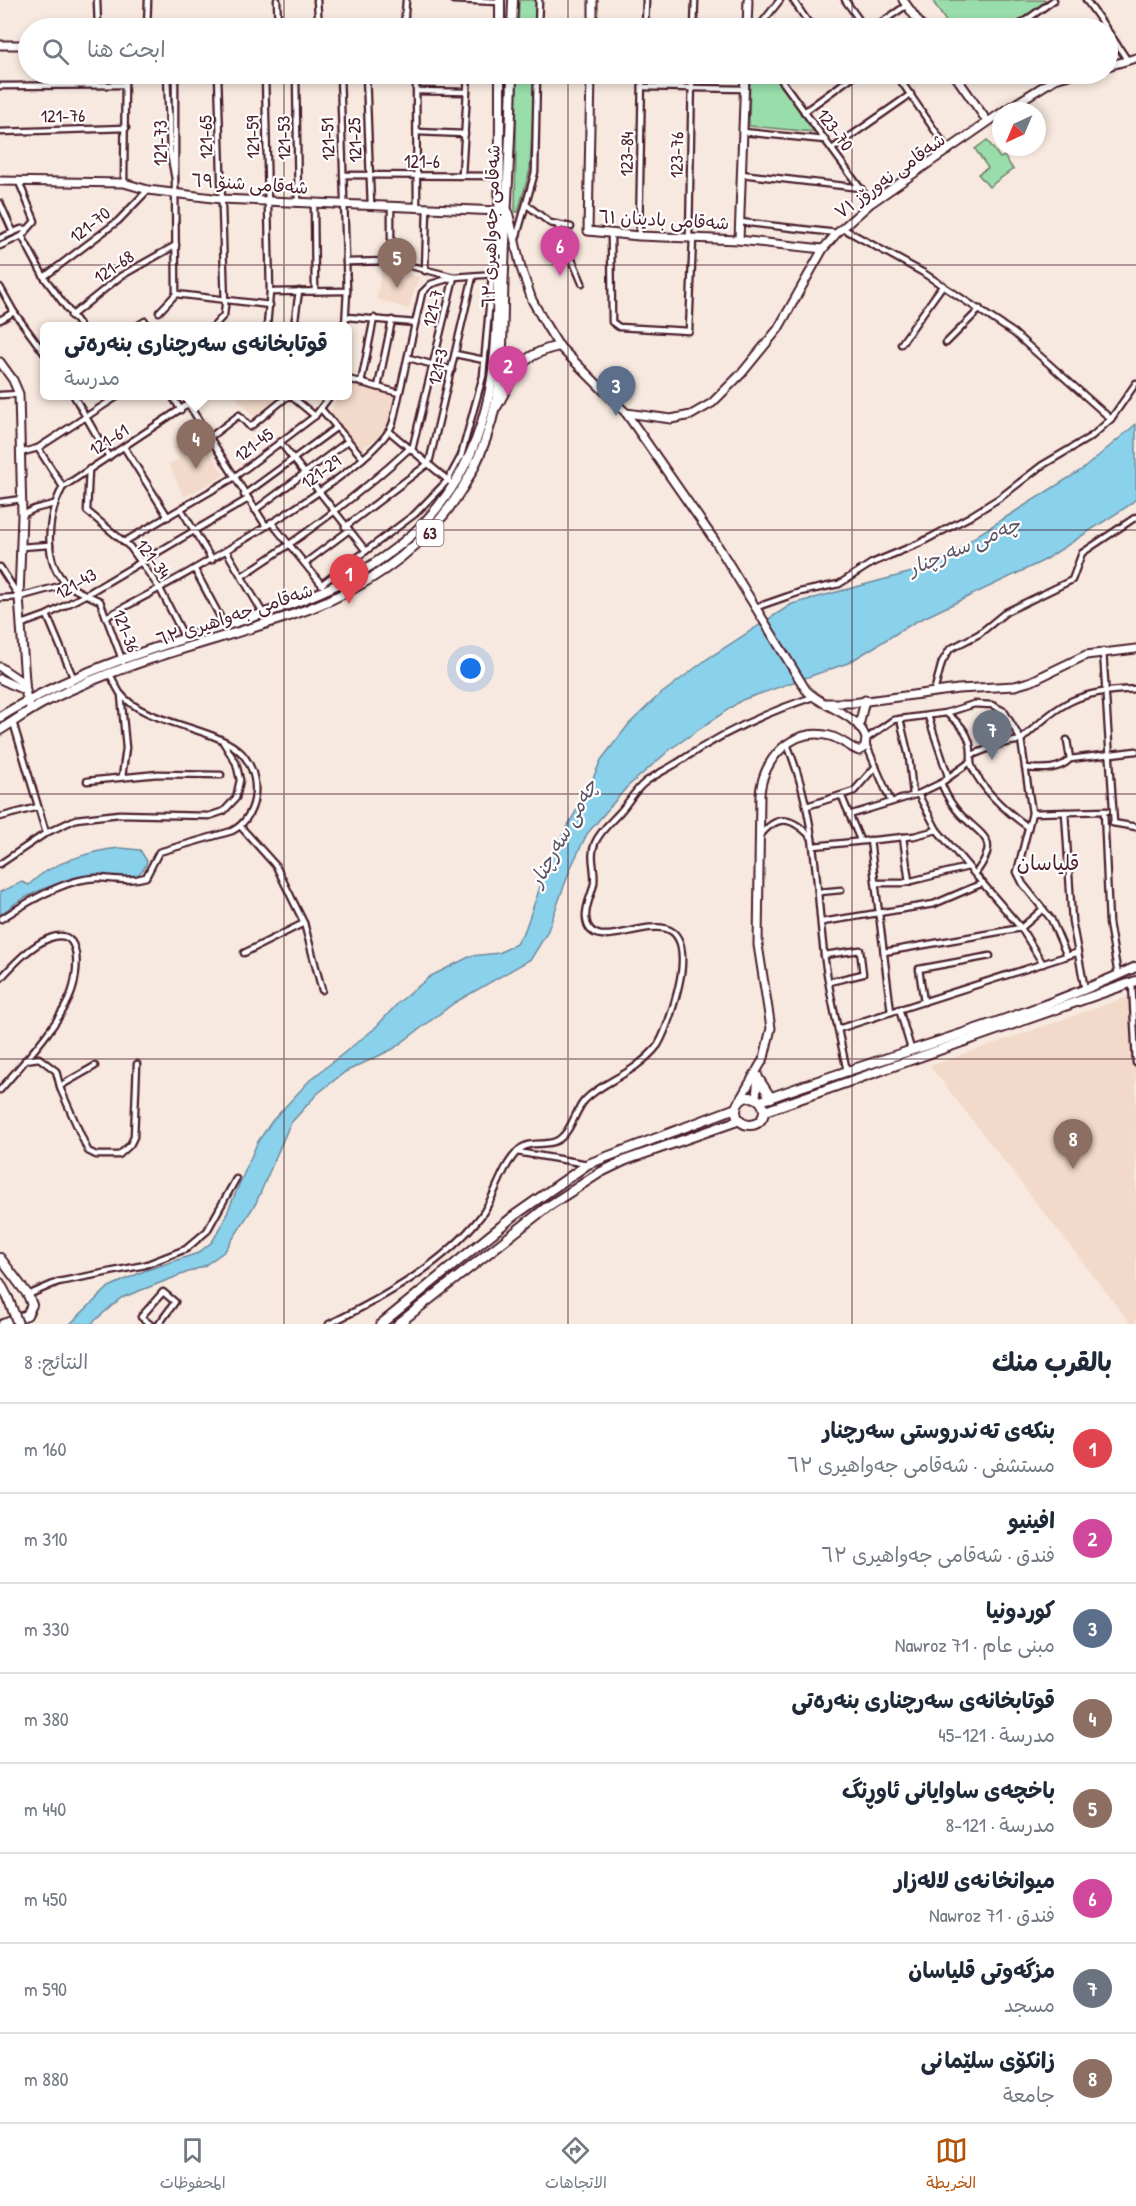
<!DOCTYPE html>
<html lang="ar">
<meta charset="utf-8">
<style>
:root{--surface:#fff;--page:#f6f6f7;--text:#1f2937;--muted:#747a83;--line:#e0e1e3;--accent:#b45309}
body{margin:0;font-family:"Patrick Hand","Playpen Sans Arabic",sans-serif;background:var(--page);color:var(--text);direction:rtl}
.compass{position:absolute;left:992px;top:102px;width:54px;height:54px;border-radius:50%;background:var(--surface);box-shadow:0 3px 9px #0003;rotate:224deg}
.you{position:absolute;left:471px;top:669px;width:21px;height:21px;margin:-15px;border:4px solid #fff;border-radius:50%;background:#1a73e8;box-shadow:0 0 0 9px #1a73e833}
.badge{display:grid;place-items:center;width:39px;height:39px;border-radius:50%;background:var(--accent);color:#fff;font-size:20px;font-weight:700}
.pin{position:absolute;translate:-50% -50px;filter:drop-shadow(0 2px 3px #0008)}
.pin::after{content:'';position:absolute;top:32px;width:21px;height:18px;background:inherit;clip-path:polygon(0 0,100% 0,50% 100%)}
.popup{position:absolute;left:40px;top:322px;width:312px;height:78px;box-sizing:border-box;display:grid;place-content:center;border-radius:9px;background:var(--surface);filter:drop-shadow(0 2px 4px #0005);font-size:20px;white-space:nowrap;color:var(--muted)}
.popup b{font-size:22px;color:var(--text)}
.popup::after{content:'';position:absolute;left:50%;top:100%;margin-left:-12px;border:12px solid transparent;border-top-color:var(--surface)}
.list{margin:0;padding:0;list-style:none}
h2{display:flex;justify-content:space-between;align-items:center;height:78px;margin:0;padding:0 24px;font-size:26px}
h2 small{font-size:20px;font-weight:400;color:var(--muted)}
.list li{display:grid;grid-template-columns:39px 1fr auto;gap:18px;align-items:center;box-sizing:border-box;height:90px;padding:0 24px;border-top:2px solid var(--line)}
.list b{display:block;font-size:22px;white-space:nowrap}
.list p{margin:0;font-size:20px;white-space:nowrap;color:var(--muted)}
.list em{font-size:20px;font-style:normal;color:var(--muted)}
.icon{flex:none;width:33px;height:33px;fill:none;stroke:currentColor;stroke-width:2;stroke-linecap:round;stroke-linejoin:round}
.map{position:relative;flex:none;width:1136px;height:1324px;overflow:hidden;direction:ltr}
.search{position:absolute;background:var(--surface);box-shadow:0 3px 9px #0003;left:18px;right:18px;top:18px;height:66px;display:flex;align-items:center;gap:15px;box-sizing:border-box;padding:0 21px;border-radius:33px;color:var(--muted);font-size:22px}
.sheet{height:798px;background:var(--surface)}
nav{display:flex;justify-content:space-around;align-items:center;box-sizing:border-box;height:84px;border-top:2px solid var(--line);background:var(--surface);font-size:16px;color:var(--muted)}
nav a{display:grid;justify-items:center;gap:3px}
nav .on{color:var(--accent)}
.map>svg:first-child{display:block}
.built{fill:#f2d9c9}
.green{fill:#98ddaa;stroke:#717e6a;stroke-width:1.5}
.water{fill:#8ad1eb;stroke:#708a9e;stroke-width:1.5}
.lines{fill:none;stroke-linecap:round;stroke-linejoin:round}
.street-casing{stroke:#4a1f2b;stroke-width:9}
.secondary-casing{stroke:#4a1f2b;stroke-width:11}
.primary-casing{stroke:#4a1f2b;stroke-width:12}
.street{stroke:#fff;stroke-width:4.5}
.secondary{stroke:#fff;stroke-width:7}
.primary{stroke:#fff;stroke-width:8}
.primary-bridge-casing{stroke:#4a1f2b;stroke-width:12;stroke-linecap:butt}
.primary-bridge{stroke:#fff;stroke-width:8}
.grid{fill:none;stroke:#4a1f2b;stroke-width:1.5;stroke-opacity:0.55}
.labels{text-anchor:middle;stroke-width:4.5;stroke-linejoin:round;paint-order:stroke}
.shield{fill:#fff;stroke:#80626b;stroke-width:1.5}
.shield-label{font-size:16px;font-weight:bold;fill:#4a1f2b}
.street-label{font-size:18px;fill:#4a1f2b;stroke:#fff}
.water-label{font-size:20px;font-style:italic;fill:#5d5465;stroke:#fff}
.quarter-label{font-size:21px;fill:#4a1f2b;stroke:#fff}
</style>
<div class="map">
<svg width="1136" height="1324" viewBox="0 0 1136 1324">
<rect width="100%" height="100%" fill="#f7e9df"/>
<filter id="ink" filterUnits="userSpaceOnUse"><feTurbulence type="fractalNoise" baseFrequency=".0167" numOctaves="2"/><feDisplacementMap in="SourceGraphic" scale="12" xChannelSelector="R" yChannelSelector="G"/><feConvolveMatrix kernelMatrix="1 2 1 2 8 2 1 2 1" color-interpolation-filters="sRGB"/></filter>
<g filter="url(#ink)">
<g class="built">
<polygon points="382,266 419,277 408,309 377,299"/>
<polygon points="348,381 394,392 388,421 380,436 361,449 329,415 338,396 348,396"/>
<polygon points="235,396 278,396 279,397 254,417"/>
<polygon points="198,432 224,475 184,497 169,464 180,459 173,447"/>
<polygon points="1136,994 1136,1324 1131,1324 930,1066"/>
</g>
<g class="green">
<polygon points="519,0 536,0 536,28 518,28"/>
<polygon points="932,0 1050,0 1010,28 950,28"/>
<polygon points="517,74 535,74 530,170 518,212 515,212"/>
<polygon points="750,74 773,74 814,132 749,126"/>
<polygon points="987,140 1000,158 1004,156 1013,169 989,187 978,174 988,168 975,149"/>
</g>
<g class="water">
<polygon points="1136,424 1136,499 1128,506 1043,561 915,622 848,663 742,700 672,748 627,787 587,834 571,867 547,933 531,959 454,1003 393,1049 345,1072 317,1094 290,1124 256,1203 225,1251 204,1266 121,1298 91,1324 70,1324 109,1287 144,1271 198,1253 212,1242 221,1227 257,1143 272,1121 310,1080 374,1029 399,1002 431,976 471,956 499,953 516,944 525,930 552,853 588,790 601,760 629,724 657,697 707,659 792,604 912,572 951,555 979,534 1083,469"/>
<path d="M121 848 140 850 147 861C145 868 143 871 137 875 129 881 85 879 72 881 47 884 19 899 0 915V892L22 882 29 885C48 864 92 850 121 848Z"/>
</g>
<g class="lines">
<g class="street-casing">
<g id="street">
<polyline points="97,0 98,28"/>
<polyline points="277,0 278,28"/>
<polyline points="317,0 319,28"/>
<polyline points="453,0 500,2"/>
<polyline points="793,0 812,28"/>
<polyline points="845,0 865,28"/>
<polyline points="1086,0 1106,28"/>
<polyline points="147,28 148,0"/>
<polyline points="404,28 406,0"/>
<polyline points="538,28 539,0"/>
<polyline points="645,28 646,0"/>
<polyline points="694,28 695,0"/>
<polyline points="758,28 780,0"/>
<polyline points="873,28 907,5"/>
<polyline points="1015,28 1054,0"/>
<polyline points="1108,31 1128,61"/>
<polyline points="167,74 170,152 175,179 175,74"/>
<polyline points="265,74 270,292 267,326"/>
<polyline points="296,74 298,203"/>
<polyline points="340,74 347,291 345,326"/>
<polyline points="366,74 371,206"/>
<polyline points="416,74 417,207"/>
<polyline points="777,74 871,203"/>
<polyline points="896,74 949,151"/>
<polyline points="0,86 125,85"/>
<polyline points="642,87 744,89"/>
<polyline points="417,91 467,92"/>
<polyline points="804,112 856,74"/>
<polyline points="0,132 126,128"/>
<polyline points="417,132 465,134"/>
<polyline points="743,132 825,140"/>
<polyline points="832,149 911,94"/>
<polyline points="741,174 861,188"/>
<polyline points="343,175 500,176"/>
<polyline points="462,175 468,74"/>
<polyline points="175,179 176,294"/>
<polyline points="124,183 125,74"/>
<polyline points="0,203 13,232"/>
<polyline points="314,204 315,291"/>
<polyline points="527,205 550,223 571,227"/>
<polyline points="391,206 391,261"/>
<polyline points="740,222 837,233"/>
<polyline points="558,226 582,283"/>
<polyline points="842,228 922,272 1014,333 1111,419"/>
<polyline points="611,234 612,322 619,327 689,331 693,238"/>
<polyline points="22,236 44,277 80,326"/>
<polyline points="639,236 642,74"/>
<polyline points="0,238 21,229 27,229"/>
<polyline points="689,238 692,74"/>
<polyline points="516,239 535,172 537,74"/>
<polyline points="0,246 22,236 35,221 19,182"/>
<polyline points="346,262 391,261 454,277 495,274"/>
<polyline points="425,271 427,208"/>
<polyline points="44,277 118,221 148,190"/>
<polyline points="0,287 14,312 44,353"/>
<polyline points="270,292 347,291"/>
<polyline points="176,294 270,305"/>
<polyline points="159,312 176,294"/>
<polyline points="71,316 121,276 176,245"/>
<polyline points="347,317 415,323"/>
<polyline points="0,320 14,312"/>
<polyline points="137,326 145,321"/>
<polyline points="214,326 224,315 225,306 218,74"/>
<polyline points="294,326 299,291"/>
<polyline points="946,343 980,309"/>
<polyline points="901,344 943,285"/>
<polyline points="455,354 484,360"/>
<polyline points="409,358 452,370"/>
<polyline points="348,379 399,393"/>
<polyline points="361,383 374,318"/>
<polyline points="378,387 392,320"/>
<polyline points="0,395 19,394"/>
<polyline points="74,396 109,457"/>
<polyline points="172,396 181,410"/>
<polyline points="291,396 315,416"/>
<polyline points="189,405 266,526"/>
<polyline points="322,410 363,458"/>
<polyline points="390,432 450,482"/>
<polyline points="209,438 239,415 250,427 288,396"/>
<polyline points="280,442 366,551"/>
<polyline points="124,447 168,517"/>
<polyline points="38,448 63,487"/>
<polyline points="20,453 38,448 118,396"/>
<polyline points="89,469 87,511 130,547 160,589 185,638"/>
<polyline points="244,495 337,427"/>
<polyline points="0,502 22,499"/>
<polyline points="181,509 212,560"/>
<polyline points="255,510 348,441"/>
<polyline points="22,515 34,509 54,504"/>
<polyline points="271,522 322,585"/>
<polyline points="345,527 429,463 473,276"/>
<polyline points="124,542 233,478 315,416 330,396"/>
<polyline points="20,547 50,545"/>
<polyline points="227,552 263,613"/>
<polyline points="305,563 348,531"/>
<polyline points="0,567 18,595"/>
<polyline points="195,570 225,626"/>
<path d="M242 576C301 538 358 496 410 448"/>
<polyline points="322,584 415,514 448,480 461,456 483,376 492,275"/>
<polyline points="0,598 19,597 67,584"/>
<polyline points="757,607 800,592 839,584 872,563 920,543 969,517 1001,497 1041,466 1092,436 1111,419 1136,383"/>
<polyline points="47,615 73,677"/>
<path d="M106 617C158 590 379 471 393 422L422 293 431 284 454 277 412 450"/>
<polyline points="22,624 47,615 87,594 248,499"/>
<polyline points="1103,651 1114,823"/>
<path d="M123 662 100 601C90 596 75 591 67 584 41 561 48 513 63 487L200 396"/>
<polyline points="934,692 942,662 950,649 979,634 1006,612 1072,580 1082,553 1136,517"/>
<polyline points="121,695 126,748 122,777"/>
<path d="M946 713C961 724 972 736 971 756 971 761 970 764 973 769 985 793 1007 812 1028 827"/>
<polyline points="928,716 948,776"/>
<polyline points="900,719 909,757 913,795"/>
<polyline points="13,722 46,833"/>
<path d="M866 739 893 720 946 713 974 704 992 705 1004 711 1021 740C1064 700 1076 692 1136 689"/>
<polyline points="1067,740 1070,759"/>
<path d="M787 744C817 818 815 878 824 954 829 993 839 1033 847 1071"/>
<polyline points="866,744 891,802"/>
<polyline points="972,755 1000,744 1021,740 1032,813 1017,872 1023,884 1051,919 1067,956"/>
<path d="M1025 768C1041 769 1059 771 1070 759L1136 751"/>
<polyline points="87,781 158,774 221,775"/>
<path d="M941 783C946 795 952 806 961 815 985 838 1000 841 975 874"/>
<polyline points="918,794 937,830 1021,928 1043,964"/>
<polyline points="842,797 860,840"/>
<polyline points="807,806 854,791 876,766"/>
<polyline points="1104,811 1109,923 1118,975"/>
<polyline points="1065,812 1072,921 1085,990"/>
<polyline points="1032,813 1107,811"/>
<polyline points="849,815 918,794 941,783 970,762"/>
<polyline points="0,817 38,807"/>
<polyline points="1113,823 1136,827"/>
<polyline points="241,827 276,866 304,923 322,990"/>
<path d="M759 837C778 812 793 818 812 838"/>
<polyline points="903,837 909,882"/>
<polyline points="870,840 891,1012"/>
<polyline points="814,846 914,836 937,830"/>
<polyline points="0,864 46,833 76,819 119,814 209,816 224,811 236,798 240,780 236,763 223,742"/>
<polyline points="876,883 903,883 968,867"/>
<polyline points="820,892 841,890"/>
<path d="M1 919C27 902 68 877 99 878 115 879 130 882 146 877L159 852 232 831C261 816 263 770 237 749 208 726 143 723 120 693 116 687 113 679 109 673"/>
<polyline points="822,922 934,904 983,883"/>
<polyline points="884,952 1021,928 1043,909"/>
<polyline points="244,953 304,923"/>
<polyline points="824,955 860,950 863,974 829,982"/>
<path d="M0 979C14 964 30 946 50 938 84 925 78 976 71 994 59 1025 22 1064 0 1090"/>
<polyline points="1132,982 1136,1063"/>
<polyline points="924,1002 919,969 990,956"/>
<polyline points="899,1009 911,1049"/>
<polyline points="838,1029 1076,953"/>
<polyline points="25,1060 39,1058 56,1071 61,1090 88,1151 96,1155 119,1155 130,1145 134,1137 137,1064"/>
<polyline points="60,1086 95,1066"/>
<polyline points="517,1152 588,1164"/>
<polyline points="28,1295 58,1282 145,1265 186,1249 207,1231 236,1179"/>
<polyline points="150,1324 141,1317 163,1292 175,1302 159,1324"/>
<path d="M329 1324C383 1298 444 1264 481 1216 496 1196 500 1169 518 1151 530 1139 543 1147 556 1141 571 1134 575 1110 585 1100 599 1085 620 1078 636 1066 644 1060 652 1053 658 1045 668 1028 682 982 682 962 685 885 591 968 586 918 585 905 592 895 594 883 596 869 589 858 595 843 600 831 611 822 620 812 628 803 634 792 643 784 652 776 666 770 677 763 720 734 764 713 813 697"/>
</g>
</g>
<g class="secondary-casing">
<g id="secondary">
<polyline points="903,0 923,28"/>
<polyline points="593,28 593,0"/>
<polyline points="747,28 748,0"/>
<polyline points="0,45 28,45"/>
<polyline points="1108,66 1136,58"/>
<polyline points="591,74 588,231 639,236 739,240 823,249"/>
<polyline points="954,74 987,121"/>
<polyline points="1004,111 1055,79 1073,74"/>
<polyline points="0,181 124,183 148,190 221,199 499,211"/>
<path d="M508 211 521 268 532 300 547 327 559 346 626 413 715 541 806 690C824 709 856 712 866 738L865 747 859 751C849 747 841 739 830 736 792 726 762 760 760 795L758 945 771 1028 764 1058 738 1103"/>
<polyline points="739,240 745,74"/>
<polyline points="0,362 13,380 19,394 22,515 19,597 26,695 31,710"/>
<polyline points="626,413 671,419 691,415 712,403 742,373 778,329 823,249 837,233 871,203 1001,113"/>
<polyline points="0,667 25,684"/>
<polyline points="0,679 26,691"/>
<polyline points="826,703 852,703 958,689 1015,686 1032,681 1086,655 1136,649"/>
<polyline points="859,726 865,700"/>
<polyline points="756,1098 758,1076"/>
</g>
</g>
<g class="primary-casing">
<g id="primary">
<polyline points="500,0 500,28"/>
<polyline points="512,28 513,0"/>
<path d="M497 406C516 372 518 355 559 346"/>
<path d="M0 717C86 663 184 640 280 608 382 573 459 516 486 408 498 362 497 314 498 267 500 202 500 138 500 74"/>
<path d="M0 730C16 720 32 708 49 700 125 661 208 643 289 616 400 579 481 505 499 385 504 348 502 308 504 270 506 205 511 139 512 74"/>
<polyline points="758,1078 771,1098"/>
<circle cx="750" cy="1111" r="14"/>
<path d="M761 1101C885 1055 1016 1023 1136 967"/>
<polyline points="765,1111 1136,981"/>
<polyline points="0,1258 28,1295 32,1305 27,1315 3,1324"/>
<polyline points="0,1283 8,1298"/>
<polyline points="381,1324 515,1215 588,1164 736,1108"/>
<polyline points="398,1324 547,1207 601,1172 626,1160 740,1120"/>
</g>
</g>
<use href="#street" class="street"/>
<use href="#secondary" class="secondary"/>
<use href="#primary" class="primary"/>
<g class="primary-bridge-casing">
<polyline id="primary-bridge" points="8,1298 18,1324"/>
</g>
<use href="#primary-bridge" class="primary-bridge"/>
</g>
</g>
<path class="grid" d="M284 0V28M568 0V28M852 0V28M284 74V1324M568 74V1324M852 74V1324M0 265H1136M0 530H1136M0 794H1136M0 1059H1136"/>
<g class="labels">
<rect class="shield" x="416.5" y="520" width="27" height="26" rx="4.5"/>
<g class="shield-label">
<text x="430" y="539">63</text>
</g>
<g class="street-label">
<text transform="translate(63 116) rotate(-1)" y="6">121-76</text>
<text transform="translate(835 130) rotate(53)" y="6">123-70</text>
<text transform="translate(206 137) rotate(-91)" y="6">121-65</text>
<text transform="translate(253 137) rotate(-91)" y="6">121-59</text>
<text transform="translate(284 138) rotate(-91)" y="6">121-53</text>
<text transform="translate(328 139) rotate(-92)" y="6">121-51</text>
<text transform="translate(355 140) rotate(-92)" y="6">121-25</text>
<text transform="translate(161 143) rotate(-90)" y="6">121-73</text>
<text transform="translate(627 154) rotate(-89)" y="6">123-84</text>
<text transform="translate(677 155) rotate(-89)" y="6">123-76</text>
<text x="422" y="168">121-6</text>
<text transform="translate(890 176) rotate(-36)" y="6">شەقامی نەورۆز ٧١</text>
<text transform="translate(250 184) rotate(4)" y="6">شەقامی شنۆ ٦٩</text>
<text transform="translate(664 220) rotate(3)" y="6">شەقامی بادینان ٦١</text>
<text transform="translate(90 225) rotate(-38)" y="6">121-70</text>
<text transform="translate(491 226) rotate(-88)" y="6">شەقامی جەواهیری ٦٣</text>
<text transform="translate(114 267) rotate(-34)" y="6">121-68</text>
<text transform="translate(433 308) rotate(-77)" y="6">121-7</text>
<text transform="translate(438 367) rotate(-77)" y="6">121-3</text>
<text transform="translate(109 440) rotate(-33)" y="6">121-61</text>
<text transform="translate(254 445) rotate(-37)" y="6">121-45</text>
<text transform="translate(321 472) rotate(-36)" y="6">121-29</text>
<text transform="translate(153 559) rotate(53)" y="6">121-34</text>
<text transform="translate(76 584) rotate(-30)" y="6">121-43</text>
<text transform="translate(235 615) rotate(-18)" y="6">شەقامی جەواهیری ٦٣</text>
<text transform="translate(126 631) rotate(69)" y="6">121-36</text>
</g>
<g class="water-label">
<text transform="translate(964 546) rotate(-23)" y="7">چەمی سەرچنار</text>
<text transform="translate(563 833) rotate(-61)" y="7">چەمی سەرچنار</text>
</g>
<g class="quarter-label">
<text x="1048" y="870">قلياسان</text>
</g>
</g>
</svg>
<svg class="compass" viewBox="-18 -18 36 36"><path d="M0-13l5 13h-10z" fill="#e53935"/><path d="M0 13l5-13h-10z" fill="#747a83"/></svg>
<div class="you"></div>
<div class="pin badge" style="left:349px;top:604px;background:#e0444e">1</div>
<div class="pin badge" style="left:508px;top:396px;background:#d1479c">2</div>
<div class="pin badge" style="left:616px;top:416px;background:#5c6f8a">3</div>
<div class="pin badge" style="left:196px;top:469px;background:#8d6e63">4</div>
<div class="popup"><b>قوتابخانەی سەرچناری بنەرەتی</b>مدرسة</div>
<div class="pin badge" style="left:397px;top:288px;background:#8d6e63">5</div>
<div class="pin badge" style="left:560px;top:276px;background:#d1479c">6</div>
<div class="pin badge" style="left:992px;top:760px;background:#6b7280">7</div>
<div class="pin badge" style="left:1073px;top:1169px;background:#8d6e63">8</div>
<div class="search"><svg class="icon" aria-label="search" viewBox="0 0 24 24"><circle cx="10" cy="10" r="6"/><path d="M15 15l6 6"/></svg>ابحث هنا</div>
</div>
<section class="sheet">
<h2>بالقرب منك<small>النتائج: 8</small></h2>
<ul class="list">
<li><span class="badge" style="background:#e0444e">1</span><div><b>بنکەی تەندروستی سەرچنار</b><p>مستشفى · شەقامی جەواهیری ٦٣</p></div><em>160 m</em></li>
<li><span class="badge" style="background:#d1479c">2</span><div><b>افينيو</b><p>فندق · شەقامی جەواهیری ٦٣</p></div><em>310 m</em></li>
<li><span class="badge" style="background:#5c6f8a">3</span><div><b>كوردونيا</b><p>مبنى عام · 71 Nawroz</p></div><em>330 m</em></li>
<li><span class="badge" style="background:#8d6e63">4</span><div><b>قوتابخانەی سەرچناری بنەرەتی</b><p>مدرسة · 121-45</p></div><em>380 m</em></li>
<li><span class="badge" style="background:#8d6e63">5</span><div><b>باخچەی ساوایانی ئاوڕنگ</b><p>مدرسة · 121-8</p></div><em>440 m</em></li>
<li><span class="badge" style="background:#d1479c">6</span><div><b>میوانخانەی لالەزار</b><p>فندق · 71 Nawroz</p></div><em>450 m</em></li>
<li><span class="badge" style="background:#6b7280">7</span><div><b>مزگەوتی قلیاسان</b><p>مسجد</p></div><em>590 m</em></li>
<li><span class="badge" style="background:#8d6e63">8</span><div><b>زانکۆی سلێمانی</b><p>جامعة</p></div><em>880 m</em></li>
</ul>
</section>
<nav>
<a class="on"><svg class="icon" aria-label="map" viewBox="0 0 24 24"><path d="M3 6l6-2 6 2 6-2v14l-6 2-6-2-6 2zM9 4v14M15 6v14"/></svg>الخريطة</a>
<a><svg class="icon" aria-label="directions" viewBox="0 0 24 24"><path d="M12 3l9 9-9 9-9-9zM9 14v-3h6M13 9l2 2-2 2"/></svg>الاتجاهات</a>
<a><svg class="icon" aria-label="saved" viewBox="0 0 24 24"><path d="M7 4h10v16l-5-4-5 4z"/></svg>المحفوظات</a>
</nav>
